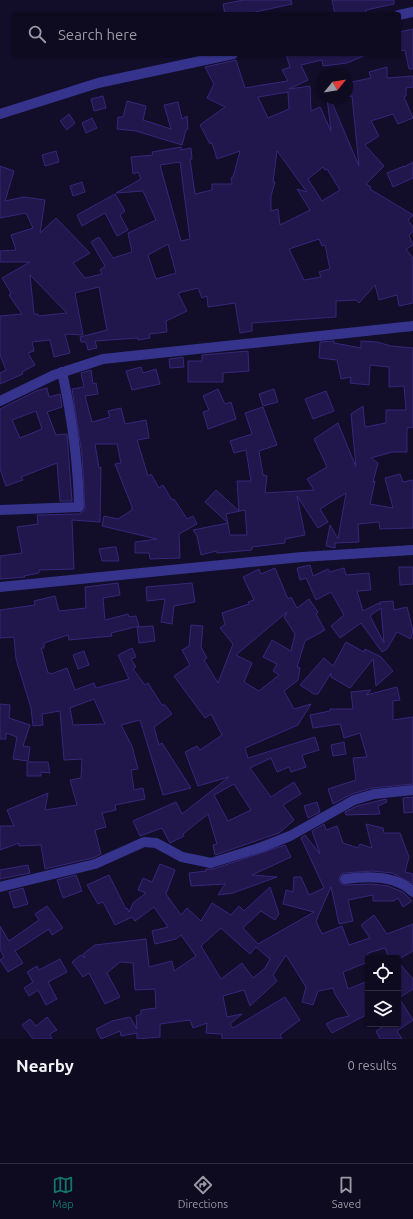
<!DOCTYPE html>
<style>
:root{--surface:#0e0a1f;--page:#1c182c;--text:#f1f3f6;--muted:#9b9aa4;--line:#2e2b3d;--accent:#0f766e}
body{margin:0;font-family:Ubuntu,sans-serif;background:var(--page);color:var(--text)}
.controls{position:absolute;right:12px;bottom:12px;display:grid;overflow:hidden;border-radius:4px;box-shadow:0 1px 3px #0004}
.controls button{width:36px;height:36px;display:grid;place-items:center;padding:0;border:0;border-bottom:1px solid var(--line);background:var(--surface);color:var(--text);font:20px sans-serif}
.compass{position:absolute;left:317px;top:68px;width:36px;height:36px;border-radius:50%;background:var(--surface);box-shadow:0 1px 3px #0004;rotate:60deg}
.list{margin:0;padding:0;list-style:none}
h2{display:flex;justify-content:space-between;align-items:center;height:52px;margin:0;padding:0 16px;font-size:17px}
h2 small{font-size:13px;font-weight:400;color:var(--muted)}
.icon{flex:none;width:22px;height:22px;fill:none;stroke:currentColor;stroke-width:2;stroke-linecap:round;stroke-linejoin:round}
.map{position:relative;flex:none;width:413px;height:1039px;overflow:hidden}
.search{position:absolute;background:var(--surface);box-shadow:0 1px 3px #0004;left:12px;right:12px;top:12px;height:44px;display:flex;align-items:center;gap:10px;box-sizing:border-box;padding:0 14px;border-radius:4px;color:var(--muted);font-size:15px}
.sheet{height:124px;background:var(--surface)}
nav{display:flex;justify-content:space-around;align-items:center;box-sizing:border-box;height:56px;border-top:1px solid var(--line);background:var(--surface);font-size:11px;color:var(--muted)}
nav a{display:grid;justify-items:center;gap:2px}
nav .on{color:var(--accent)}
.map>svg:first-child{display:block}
.building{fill:#21174c;stroke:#36277b;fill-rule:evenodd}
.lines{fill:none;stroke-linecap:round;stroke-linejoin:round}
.minor{stroke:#36338d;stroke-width:10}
</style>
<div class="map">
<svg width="413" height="1039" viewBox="0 0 413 1039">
<rect width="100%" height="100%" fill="#120d29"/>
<g class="building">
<polygon points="243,0 291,0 292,4 255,12 255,14 225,14 223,4"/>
<polygon points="332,0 394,0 394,4 366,10 366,12 358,14 335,14"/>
<polygon points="413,29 413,69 409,69 405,50 399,51 399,32"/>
<path d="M286 54H368L347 63 323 66 322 60 301 65 308 80 289 89 310 86 311 111 320 107 331 131 327 98H330L359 166 352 96 347 97V83L371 78 369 72 387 67V78L413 76V87L406 88V96L404 97 413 118 398 124 393 114 371 121 379 136 365 145 384 166 366 184 371 187 370 189 413 215 408 220 413 227V232L409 235 413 245 406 249 413 258V303L399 306 397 295 379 300 375 285 359 303 356 300 336 301V317L252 323V331L240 333 235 303 208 307 207 296 202 298 198 288 178 293 187 311 166 321 167 332 149 334 150 338 138 340V338L95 341 97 348 88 350 86 342H81L80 337 107 330 99 287 75 293 83 335 65 334 70 353 54 357 50 340 32 342 34 351 28 353 35 365 22 372 23 374 0 384V373L6 370 0 355V316L22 314 9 295 11 293 2 278 30 262H0V251L16 250 11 235 33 228 26 213 0 218V166L14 171 5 201 24 197 45 200 40 233 56 218 90 253 73 263 85 278 102 274 100 270 105 266 91 242 99 237 113 258 132 252 128 233 156 220 143 191 116 193 141 179 138 172 133 174 131 157 153 155 152 152 181 147V150L191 148 192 159H190L195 194 212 190V184H232L231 178 233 177 240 151 217 159 212 143 210 144 200 125 225 107 207 98 214 84 205 67 236 60 245 88 262 85 288 81 282 70 290 67ZM288 92 289 109 268 118 258 97ZM277 151 307 192 297 189 310 210 280 225 278 209 271 211V196L275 182H273ZM180 162 190 239 181 241 160 165ZM323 167 325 170 327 169 340 190 322 201 308 179ZM319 239 322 246 325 245 330 269 319 272 321 277 304 280 289 249ZM168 244 176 273 156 279 148 255ZM30 275 67 313 38 316V314H34Z"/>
<polygon points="103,96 106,108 94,111 91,99"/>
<polygon points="127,101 146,106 143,120 171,129 164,105 178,102 182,119 187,116 188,129 186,130 182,145 136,131 117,129 118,117 123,117"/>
<polygon points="69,114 75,123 67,130 60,121"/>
<polygon points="92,118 97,128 86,133 82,123"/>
<polygon points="56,151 59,162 45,166 42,155"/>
<polygon points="413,162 413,178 393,187 387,173 404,166 404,167"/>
<polygon points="82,182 85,192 73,196 70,186"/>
<polygon points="115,194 125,211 120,215 128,230 117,236 105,213 82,226 77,215"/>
<polygon points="334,341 334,343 361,348 361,341 377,342 391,346 413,348 413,427 407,428 407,452 392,452 371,458 378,463 373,482 375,481 370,504 393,508 385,478 400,474 403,482 413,480 413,528 380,529 379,522 358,524 359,542 335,543 335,548 326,546 330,525 338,539 346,493 320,509 328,522 318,528 297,496 305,535 285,539 285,543 252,547 252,550 217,553 216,551 201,555 197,536 193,530 228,523 230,535 247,535 245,510 226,514 228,523 205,502 216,490 239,511 237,481 251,481 246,450 234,453 230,441 252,434 245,413 263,407 277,445 259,451 263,475 267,476 265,493 314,490 307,479 327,467 314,439 338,423 356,467 351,414 363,406 365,427 386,423 386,410 406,410 404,386 389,387 389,367 370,365 369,385 350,383 351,377 341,379 337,360 319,358 320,342"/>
<polygon points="248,351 249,371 223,373 223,382 188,382 188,361 202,361 202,355"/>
<polygon points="183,357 184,367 170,368 169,359"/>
<polygon points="141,367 143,373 156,369 160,384 132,390 126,371"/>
<polygon points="91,370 93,384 96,383 98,394 85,396 92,422 110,417 108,411 121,408 125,424 146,420 149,438 137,440 148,476 151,474 159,488 163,485 172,500 174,499 187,519 193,516 197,524 179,534 180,558 150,559 149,553 135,553 135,542 157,539 102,526 104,516 118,519 132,510 132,507 115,464 121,463 117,444 95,444 99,468 101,467 100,522 72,520 74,569 39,570 39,573 24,576 25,577 0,579 0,556 22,553 17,527 38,524 37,515 79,514 85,510 82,455 72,389 84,387 81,373"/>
<path d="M47 388 49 397 60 394 62 407 47 412 56 435 67 434 72 501H60L57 463 21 477 23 480 6 486 0 469V409L36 391ZM36 411 42 429 20 438 12 420Z"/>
<polygon points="218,389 225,404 231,402 236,419 208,429 203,412 209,410 203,396"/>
<polygon points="274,389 278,402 263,406 259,394"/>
<polygon points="326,391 334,411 313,419 305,399"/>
<polygon points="112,547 116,547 119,561 102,561 99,549"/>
<path d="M310 565 313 576 328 569 330 572 344 568 346 575 369 573 371 590 357 591 363 611 379 603 380 605V602L393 601 394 610 407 607 413 631 411 639 397 632 387 649 382 652 361 623 340 638 331 626 344 615 331 592 316 600 306 578 300 580 297 568ZM381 608 384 643 370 616Z"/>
<polygon points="399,567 413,567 413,584 400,585"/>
<path d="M275 568 288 599 291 597 297 608 309 599 318 612 316 614 325 630 305 641 297 667 300 668 298 680 284 691 294 709 311 704 298 725 245 748 248 758 315 737 319 750 302 755 306 767 291 772 289 767 277 772 271 758 250 768 271 797 294 782 301 794 283 805 294 820 279 833 215 855 213 845 217 844 208 814 183 834 184 836 170 843 162 828 140 836 133 821 176 802 182 814 229 777 198 786 185 752 197 746 200 750 222 735 211 714 205 718 174 676 190 665 182 650 189 646 191 625 203 626 201 647 207 658 204 660 218 683 233 644 220 628 225 624 222 613 249 604 248 602 254 600 243 577 259 569 261 574ZM287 612 284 617 295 634 291 651 272 640 263 657 277 664 273 671 279 675 259 691 244 682 252 663 236 655ZM234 784 251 810 228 821 214 795Z"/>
<path d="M118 583 120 595 103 598 105 620 128 614 129 617 136 616 139 626 111 633 112 636 69 640 68 635 44 643V648H41L48 673H51V674L67 668 75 690 94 683 96 688 129 679 118 655 132 648 136 657 131 659 136 667 133 669 145 685 148 683 162 705H165L172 714 154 727 159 745 162 743 191 788 163 795 140 720 121 725 132 746 138 769 131 770 134 790 143 788 145 799 115 805 116 810 102 813 106 827 95 830 101 854 93 858 45 869 41 845 19 846V843L0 850V826H14L7 810 48 793 45 810 77 805 70 780 81 778 82 759 64 760 60 711 42 714 43 725 33 726 31 708 16 659 14 637 0 638V610L35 605 34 601 55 596 59 611 86 608 85 587ZM94 699 105 724 73 725 70 708Z"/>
<polygon points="192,583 195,602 174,606 172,624 161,622 165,599 147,601 146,587"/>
<polygon points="153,626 155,641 139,643 137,627"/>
<polygon points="346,642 364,652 365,649 381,657 393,671 376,686 373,659 350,688 331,677 331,673 318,694 314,694 300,685 324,658 333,666"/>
<polygon points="84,651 89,665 78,669 73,655"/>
<polygon points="397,687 400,700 393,701 393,720 413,717 413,784 372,788 352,794 333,804 328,789 356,780 353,758 367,757 360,733 344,738 340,724 313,728 310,715 330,711 330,709 353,709 351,692 371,690 366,695"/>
<polygon points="0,704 10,705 9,718 30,725 23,746 30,747 28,761 13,759 17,737 6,733 6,739 0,739"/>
<polygon points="344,742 346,754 333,756 331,745"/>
<polygon points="27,762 48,762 50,773 41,772 41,776 27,776"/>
<polygon points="413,797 413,812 404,813 403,798"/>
<polygon points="386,799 387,802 378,806 380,814 346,815 345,812 357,806"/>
<polygon points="317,802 320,812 308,818 304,806"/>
<path d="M324 824 326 830 337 826 343 843 358 848 360 844 372 848 366 824 383 828 384 833H400L409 857 405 872 413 874V884L392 873 372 871 344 873 341 874 339 879 340 883 345 885 371 884 388 886 403 892 412 901 403 907 398 898 394 901H373V895L348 900 353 921 339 924 331 887 316 921 322 934 342 926 349 945 370 938 361 925 374 915 387 934 413 924V951L401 958H389L385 948 368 953V962L343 972 348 989 368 981V1014L332 1033 326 1024 336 1019 349 1016 335 994 333 988 318 991 313 1005 302 1002 306 987 286 955 273 975 277 981 250 1006 244 990 223 996 227 1017 242 1014 230 1024 233 1028 285 997 300 1020 280 1035 282 1039H222V1034L206 1033 207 1023 193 1028 190 1020 160 1024V1037L137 1039V1033L121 1036 120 1031 101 1039 96 1029 112 1021 130 1017 137 1029 136 1016 141 1014V1010L156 1008 155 989 135 990 133 963 120 962 107 973 120 997 105 1004 89 973 83 977 72 962 81 955 85 958 83 954 95 945 146 939 149 967 172 961 174 971 196 956 181 935 176 939 155 944 152 931 168 927 154 907 135 921 132 917 115 925 103 902 98 904 87 885 109 875 126 909 127 908 129 912 133 903 146 893 138 890 143 878 152 882 160 864 175 870 166 894 181 915 187 908 201 921 212 903 231 915 239 906 244 911 270 887 279 914 275 920 261 911 243 928 258 944 314 912 283 904 286 890 293 892 294 877H301L309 895 324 888 301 838 305 835 320 854 312 831ZM221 928 250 954 256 947 270 959 265 968 253 978 242 963 221 979 201 946Z"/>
<polygon points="285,845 291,857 252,875 277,877 233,893 218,895 225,884 191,886 189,873 206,871 206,869 213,869"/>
<polygon points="28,865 30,873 0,879 0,870"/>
<polygon points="76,875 82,891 63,898 57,880"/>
<polygon points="23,888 28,904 14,908 9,892"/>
<polygon points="47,906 63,928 52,935 49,929 15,951 23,963 8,972 0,960 4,957 0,949 0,926 9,941 39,920 35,914"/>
<polygon points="60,959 67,972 48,982 57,999 46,1005 38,990 29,996 24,988 33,982 27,972 37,966 39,970"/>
<polygon points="398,962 413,979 413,989 399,998 413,1020 397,1031 402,1039 380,1039 376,1031 387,1024 398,1024"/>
<polygon points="47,1017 57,1030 50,1034 52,1039 33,1039 22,1025 30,1019 36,1026"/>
</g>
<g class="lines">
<g class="minor">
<polyline points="399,15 413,12"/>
<polyline points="0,114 98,83 233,54"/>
<polyline points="0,401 54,375 103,359 413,326"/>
<path d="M0 510 79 507C78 461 72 417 62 372"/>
<polyline points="0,587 302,557 413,550"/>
<path d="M345 879C367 876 396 875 413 892"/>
<polyline points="0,887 95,864 144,842 156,843 182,857 211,863 262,847 290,836 354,800 374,794 413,790"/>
</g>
</g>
</svg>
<div class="controls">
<button><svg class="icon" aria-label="locate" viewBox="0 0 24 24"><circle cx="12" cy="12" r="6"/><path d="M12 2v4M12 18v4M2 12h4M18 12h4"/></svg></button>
<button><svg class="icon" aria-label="layers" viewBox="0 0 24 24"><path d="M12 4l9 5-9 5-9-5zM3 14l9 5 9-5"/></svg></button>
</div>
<svg class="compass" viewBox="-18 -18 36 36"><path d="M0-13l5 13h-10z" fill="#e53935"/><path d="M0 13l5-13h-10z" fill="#9b9aa4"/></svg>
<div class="search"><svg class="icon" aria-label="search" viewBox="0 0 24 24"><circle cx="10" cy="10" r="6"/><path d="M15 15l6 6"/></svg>Search here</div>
</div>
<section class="sheet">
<h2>Nearby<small>0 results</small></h2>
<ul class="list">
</ul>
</section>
<nav>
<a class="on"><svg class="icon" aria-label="map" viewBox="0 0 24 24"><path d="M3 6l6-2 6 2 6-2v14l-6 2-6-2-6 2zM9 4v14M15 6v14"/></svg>Map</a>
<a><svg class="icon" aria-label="directions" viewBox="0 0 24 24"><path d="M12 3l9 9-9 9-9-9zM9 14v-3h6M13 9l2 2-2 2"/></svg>Directions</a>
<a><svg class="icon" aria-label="saved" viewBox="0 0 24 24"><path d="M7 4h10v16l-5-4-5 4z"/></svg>Saved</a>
</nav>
